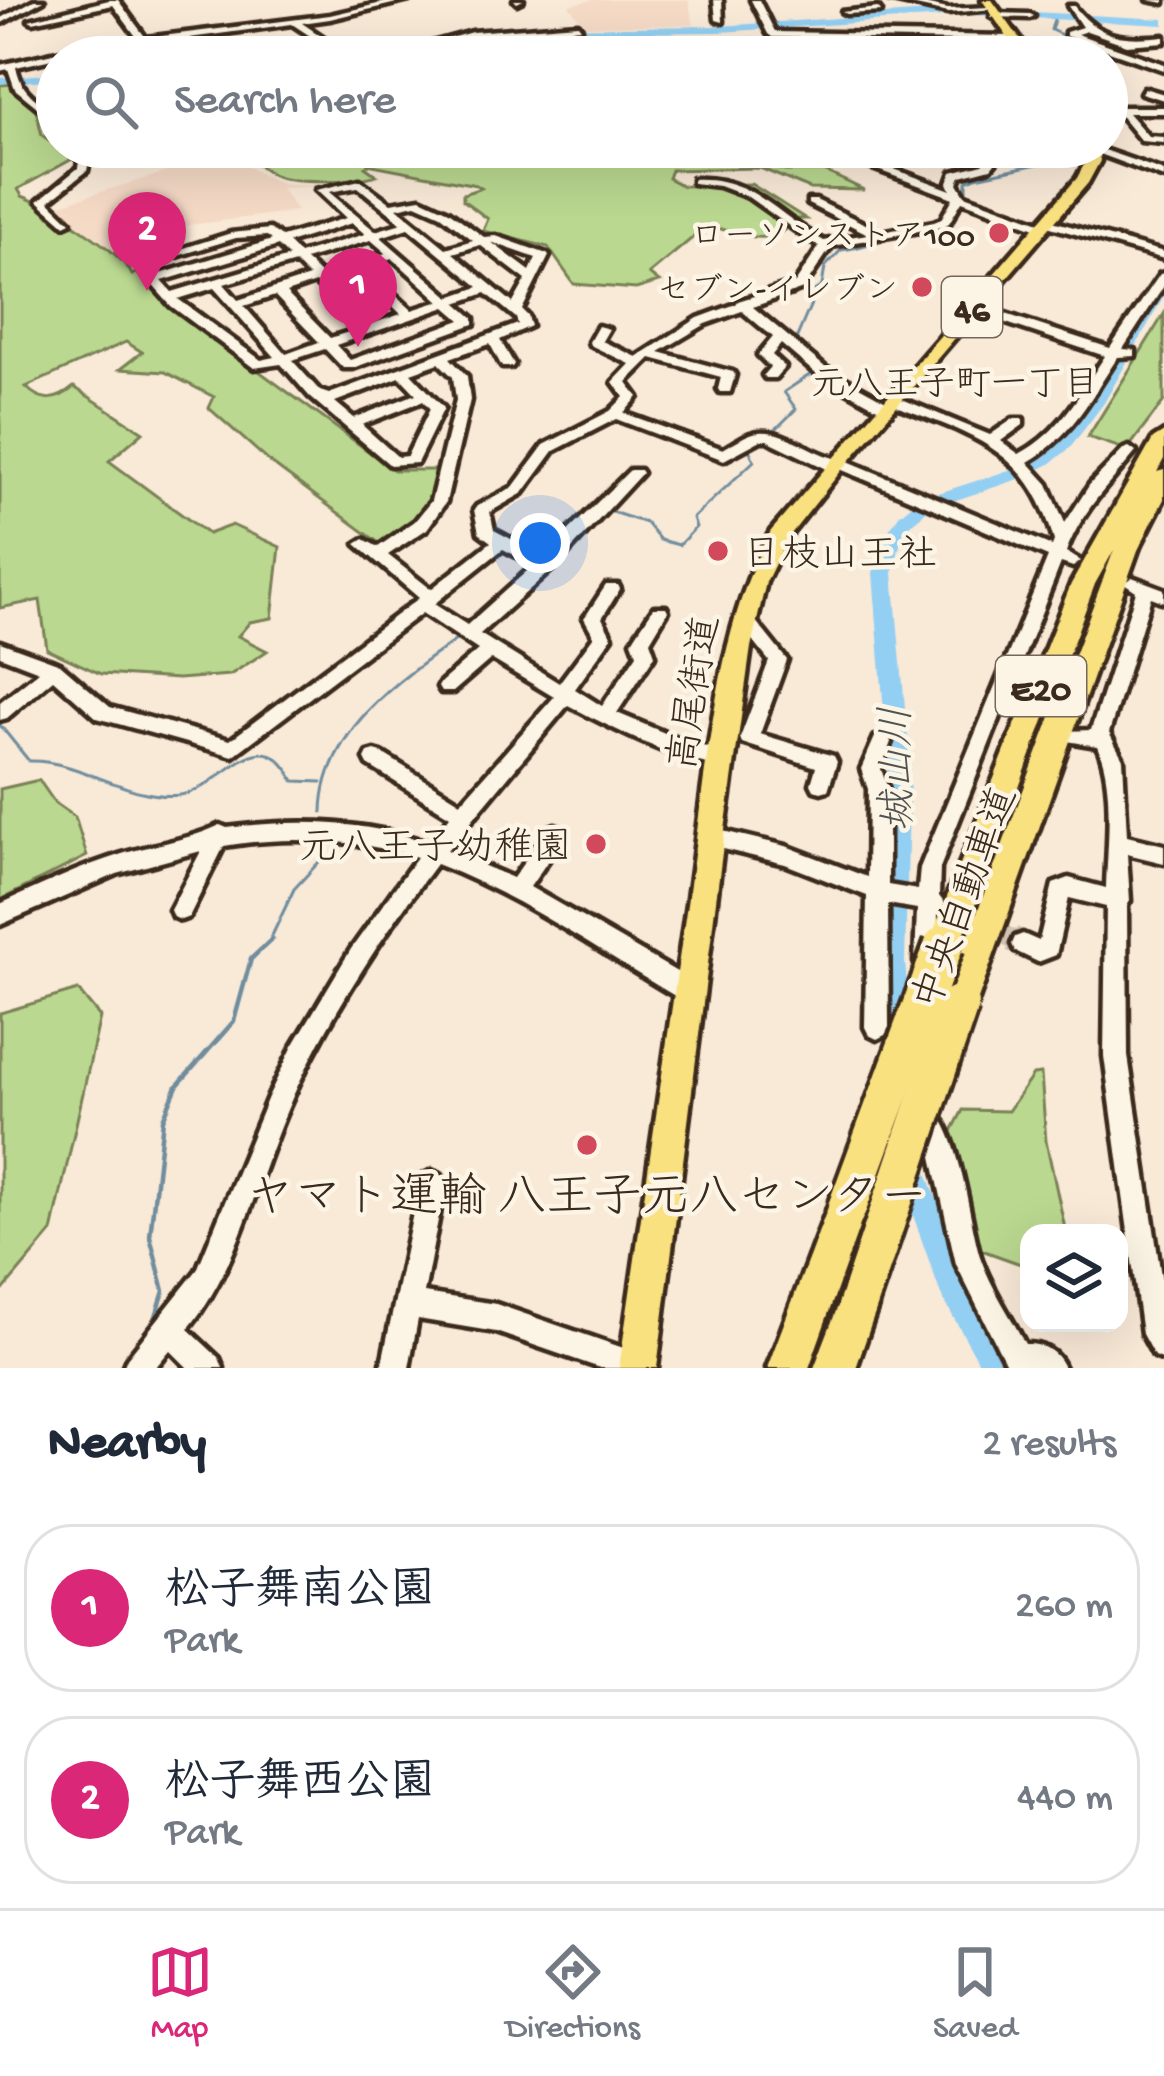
<!DOCTYPE html>
<meta charset="utf-8">
<style>
:root{--surface:#fff;--page:#f2f2f3;--text:#1f2937;--muted:#747a83;--line:#e0e1e3;--accent:#db2777}
body{margin:0;font-family:"Gochi Hand","Klee One",sans-serif;background:var(--page);color:var(--text)}
.controls{position:absolute;right:36px;bottom:36px;display:grid;overflow:hidden;border-radius:24px;box-shadow:0 12px 48px #0002}
.controls button{width:108px;height:108px;display:grid;place-items:center;padding:0;border:0;border-bottom:3px solid var(--line);background:var(--surface);color:var(--text);font:60px sans-serif}
.you{position:absolute;left:540px;top:543px;width:42px;height:42px;margin:-30px;border:9px solid #fff;border-radius:50%;background:#1a73e8;box-shadow:0 0 0 18px #1a73e833}
.badge{display:grid;place-items:center;width:78px;height:78px;border-radius:50%;background:var(--accent);color:#fff;font-size:39px;font-weight:700}
.pin{position:absolute;translate:-50% -99px;filter:drop-shadow(0 3px 6px #0008)}
.pin::after{content:'';position:absolute;top:63px;width:42px;height:36px;background:inherit;clip-path:polygon(0 0,100% 0,50% 100%)}
.list{margin:0;padding:0;list-style:none}
h2{display:flex;justify-content:space-between;align-items:center;height:156px;margin:0;padding:0 48px;font-size:51px}
h2 small{font-size:39px;font-weight:400;color:var(--muted)}
.list li{display:grid;grid-template-columns:78px 1fr auto;gap:36px;align-items:center;box-sizing:border-box;height:168px;margin:0 24px 24px;padding:0 24px;border:3px solid var(--line);border-radius:48px}
.list b{display:block;font-size:45px;white-space:nowrap}
.list p{margin:0;font-size:39px;white-space:nowrap;color:var(--muted)}
.list em{font-size:39px;font-style:normal;color:var(--muted)}
.icon{flex:none;width:66px;height:66px;fill:none;stroke:currentColor;stroke-width:2;stroke-linecap:round;stroke-linejoin:round}
.map{position:relative;flex:none;width:1164px;height:1368px;overflow:hidden}
.search{position:absolute;background:var(--surface);box-shadow:0 12px 48px #0002;left:36px;right:36px;top:36px;height:132px;display:flex;align-items:center;gap:30px;box-sizing:border-box;padding:0 42px;border-radius:66px;color:var(--muted);font-size:45px}
.sheet{height:540px;background:var(--surface)}
nav{display:flex;justify-content:space-around;align-items:center;box-sizing:border-box;height:168px;border-top:3px solid var(--line);background:var(--surface);font-size:33px;color:var(--muted)}
nav a{display:grid;justify-items:center;gap:6px}
nav .on{color:var(--accent)}
.map>svg:first-child{display:block}
.built{fill:#f5dac6}
.green{fill:#bad890;stroke:#7a8157;stroke-width:3}
.lines{fill:none;stroke-linecap:round;stroke-linejoin:round}
.stream-far1{stroke:#6f8d9e;stroke-width:3}
.stream{stroke:#6f8d9e;stroke-width:4.5}
.river{fill:#92cff3;fill-rule:evenodd}
.minor-tunnel-far1{stroke:#d3c3b2;stroke-width:20;stroke-dasharray:20 9;stroke-linecap:butt}
.minor-tunnel{stroke:#d3c3b2;stroke-width:26;stroke-dasharray:26 12;stroke-linecap:butt}
.minor-casing{stroke:#3b2a1e;stroke-width:9}
.major-casing{stroke:#3b2a1e;stroke-width:9}
.highway-casing{stroke:#3b2a1e;stroke-width:9}
.minor{fill:#fcf5e5;fill-rule:evenodd}
.major{fill:#fae180;fill-rule:evenodd}
.highway{fill:#fae180;fill-rule:evenodd}
.highway-bridge-casing{stroke:#3b2a1e;stroke-width:46;stroke-linecap:butt}
.highway-bridge{stroke:#fae180;stroke-width:38}
.poi-dot{fill:#d1495b;stroke:#fcf5e5;stroke-width:4.5}
.labels{text-anchor:middle;stroke-width:9;stroke-linejoin:round;paint-order:stroke}
.far-poi-label{font-size:33px;fill:#3b2a1e;stroke:#fcf5e5;text-anchor:end}
.shield{fill:#fcf5e5;stroke:#75675a;stroke-width:3}
.shield-label{font-size:36px;font-weight:bold;fill:#3b2a1e}
.far-neighbourhood-label{font-size:36px;fill:#3b2a1e;stroke:#fcf5e5}
.poi-label{font-size:39px;fill:#3b2a1e;stroke:#fcf5e5;text-anchor:start}
.street-label{font-size:39px;fill:#3b2a1e;stroke:#fcf5e5}
.water-label{font-size:42px;font-style:italic;fill:#515353;stroke:#fcf5e5}
.near-poi-label{font-size:48px;fill:#3b2a1e;stroke:#fcf5e5}
</style>
<div class="map">
<svg width="1164" height="1368" viewBox="0 0 1164 1368">
<rect width="100%" height="100%" fill="#f9e9d7"/>
<filter id="ink" filterUnits="userSpaceOnUse"><feTurbulence type="fractalNoise" baseFrequency=".00833" numOctaves="2"/><feDisplacementMap in="SourceGraphic" scale="24" xChannelSelector="R" yChannelSelector="G"/><feConvolveMatrix kernelMatrix="1 2 1 2 8 2 1 2 1" color-interpolation-filters="sRGB"/></filter>
<g filter="url(#ink)">
<g class="built">
<polygon points="592,0 688,0 694,25 584,26 569,5"/>
<polygon points="904,39 1008,40 1020,57 889,57 886,48 906,48"/>
<polygon points="209,159 246,166 282,184 320,186 281,188 297,211 189,225 124,244 138,249 124,259 48,208"/>
</g>
<g class="green">
<path d="M14 84 35 106 42 135 74 158 18 189 22 196C48 206 123 252 132 275L145 269 175 303 170 306 394 470H439C430 511 415 523 379 543L271 463 209 408 214 397 165 372 120 369 142 352 126 342 26 387C42 403 56 402 74 387L143 432 109 461 208 534 232 525 280 547 272 618 250 622 238 636 267 651 230 675 178 679 101 674 47 649 40 600 0 608V85Z"/>
<path d="M220 147H752L733 155 785 171H824L864 190 810 189 760 168 671 170 668 178 683 186 751 184 806 219H794C775 251 735 233 708 225L649 274 659 282 636 289 574 284 548 247 483 231 488 219 463 200V194L481 188 476 185 368 164 365 167 376 175C360 182 286 184 270 173 252 160 242 152 220 147Z"/>
<polygon points="1164,314 1164,401 1127,450 1088,437"/>
<polygon points="39,780 55,803 75,817 87,856 0,900 0,789"/>
<polygon points="78,990 100,1017 52,1232 0,1294 0,1013"/>
<polygon points="1041,1074 1046,1141 1066,1233 1029,1233 1029,1267 962,1243 943,1148 963,1110 1008,1111 1033,1075"/>
</g>
<g class="lines">
<g class="stream-far1">
<polyline points="1055,16 1051,30 1062,35 1066,57"/>
<polyline points="967,195 967,181 976,177 1052,161 1034,147"/>
<path d="M794 344 811 304 806 296 822 286 825 267 841 250C865 248 884 237 907 233 926 230 934 234 953 224L957 207"/>
<polyline points="762,432 776,429 796,409 784,392 811,374 810,368"/>
<polyline points="609,511 646,523 660,540 679,545 696,527 693,518 754,461 749,449"/>
<polyline points="557,543 588,512"/>
<polyline points="467,624 502,594"/>
<path d="M0 725 29 761C79 759 128 801 180 795 223 790 260 713 294 781L322 782"/>
<path d="M322 812C323 732 399 679 459 638"/>
<polyline points="269,942 294,889 319,862"/>
</g>
<polyline class="stream" points="152,1329 164,1291 150,1236 163,1119 177,1086 234,1021 251,959 272,939"/>
<g class="river">
<polygon points="975,9 1164,19 1164,25 975,15 720,32 538,34 533,31 538,28 720,26"/>
<polygon points="57,73 57,79 0,84 0,78"/>
<polygon points="1164,282 1164,296 1104,403 1070,448 1050,464 1025,477 929,509 912,523 901,541 893,573 910,764 905,961 912,1047 908,1057 898,1061 888,1057 884,1047 879,961 888,764 873,573 882,541 899,515 917,500 1013,469 1038,456 1058,440 1088,402 1159,283"/>
<polygon points="909,1146 919,1151 965,1276 1016,1368 982,1368 941,1295 894,1161 899,1151"/>
</g>
<g class="minor-tunnel-far1">
<polyline points="1009,709 1069,734"/>
<polyline points="950,911 1019,942"/>
</g>
<polyline class="minor-tunnel" points="1012,939 1023,944"/>
<g class="minor-casing">
<g id="minor">
<polygon points="34,0 44,0 0,24 0,19"/>
<path d="M109 0H118L146 38 330 15 395 0H409L330 19 302 23 352 57H342L292 24 189 38 211 57H202L180 39 88 51 16 67C18 74 20 81 24 87 40 109 57 103 57 138L54 137 42 111 15 89 8 69 0 71V65L88 45 138 39 113 5 33 22 29 20Z"/>
<polygon points="514,0 523,0 517,3"/>
<polygon points="714,0 722,0 723,22 716,20"/>
<polygon points="751,0 759,0 775,32 1012,36 1016,39 1012,42 772,37 768,34"/>
<polygon points="888,0 904,0 948,9 990,7 994,9 948,13"/>
<polygon points="1148,0 1164,0 1164,3"/>
<path d="M1068 6H1074C1100 39 1124 40 1164 36V42L1127 45 1087 31 1077 34 1164 64V70L1066 36V32L1082 27Z"/>
<polygon points="878,8 881,12 846,14 842,12"/>
<polygon points="994,13 1030,14 1034,16 1030,18 991,17"/>
<polygon points="578,24 581,28 472,38 394,57 380,57 472,32"/>
<polygon points="615,41 622,43 618,57 610,57"/>
<polygon points="516,43 560,43 564,46 560,49 513,48"/>
<polygon points="762,51 835,52 839,55 759,56"/>
<polygon points="1144,88 1164,94 1164,100 1141,93"/>
<polygon points="1107,107 1164,107 1164,113 1128,113 1148,136 1164,137 1164,143 1141,141 1118,113 1107,113"/>
<polygon points="66,147 77,147 89,161 87,171 49,201 71,222 65,225 38,201 78,168 79,161"/>
<path d="M855 147H868L856 155 951 190 948 183 952 172 983 164 998 147H1008L991 168 961 176 958 183 965 195 1040 222 1045 219 1164 252V259L1047 226 1046 229H1038L962 201 949 223 942 227 832 246 803 289 753 307 826 368 886 401 887 397H897L990 435 1013 419H1023V425L1001 441 1019 454C1060 433 1080 393 1105 356L967 310V304H975L1110 348 1160 274 1164 273V286L1123 349 1135 350V356L1118 357C1092 396 1071 438 1028 462L1048 484 1065 523 1090 484 1124 449 1129 447 1136 452C1109 485 1082 510 1066 552L1081 561 1073 567 1061 563 940 868 939 896 945 904 938 912 937 962 934 969 926 973 918 969 915 962 917 909 888 904 889 1027 885 1035 877 1039 869 1035 865 1027 867 896 785 864 710 846 703 843 700 837 703 831 710 828 786 846 867 877 868 789 861 769 875 737H889L891 742 881 769 888 789V885L918 890 920 868 1048 557 840 469 829 470 767 440H761L724 460 616 419 554 451 523 493 490 512 494 530 530 549 547 552 630 470H640L642 473 559 563 480 634 559 683 594 636 584 618 587 614 606 585H618L620 589 602 618 612 637 575 689 602 706 637 654 632 641 635 636 654 607H666L668 611 650 641 655 655 617 713 684 741 729 753 732 759 729 765C693 771 602 723 568 705L447 850 513 878 548 828 555 825 562 828 565 834 562 840 530 887 696 983 699 991 696 999 688 1002 680 999C599 952 523 897 436 864 379 940 324 1023 287 1110 255 1184 239 1266 188 1329L219 1358 223 1368H188L170 1350 155 1368H123L127 1358 197 1270 268 1097 293 1046 351 949 417 857C356 839 287 835 224 846L189 917 181 920 173 917 170 910 201 851 117 874 0 925V904C40 886 80 867 122 854 152 845 195 838 220 825L227 828C293 819 365 820 428 843L450 816 368 765 365 759 368 753 375 751 382 753 461 802 554 697 491 659 453 692H441L438 687 441 682 478 650 422 613 233 756 97 718 53 679 7 718 0 720V702L39 671 0 656V642L60 664 110 707 230 740 419 598 356 544 364 539 378 547 415 521 431 501 456 400 453 377 439 363 411 373 444 408 417 463 390 465 310 397 281 364 254 368 171 306 134 264 231 233 270 229 282 237 346 218 316 190 360 180 391 203 421 198 449 211 484 237 496 236 547 254 549 256 522 310 528 316 531 326 500 340 514 364 512 367H502L490 344 450 358 467 376 470 400 446 502 427 529 388 555 431 589 491 542 479 533 474 510 477 506 513 487 544 445 610 411 624 397 613 382 630 364 590 345 589 342 598 326 609 329 602 341 637 357 698 318 736 304 738 301 795 283 819 247 748 197 719 186 693 183V179C752 176 777 215 824 241L868 234 808 204V200H816L882 232 934 222 941 219 953 198 843 157V153ZM358 187 402 223 375 231 329 192ZM416 204 441 215 473 240 446 248 397 208ZM352 223 365 234 299 254 288 243ZM408 228 479 287 450 297 381 237ZM267 236 272 240 157 275 148 265 236 238ZM371 240 386 253 320 274 305 260ZM491 242 536 258 530 271ZM480 245 526 280 513 303 453 253ZM278 246 289 257 172 292 162 281ZM392 258 440 301 412 310 365 267ZM295 263 309 277 238 300 224 284ZM355 270 401 314 371 324 326 280ZM315 283 361 328 330 338 286 293ZM214 288 275 357 261 360 178 299ZM486 293 516 318 518 324 329 394 320 391 292 360 325 349 343 368H353L474 324V318L457 303ZM275 296 319 342 286 354 244 306ZM446 307 461 320 350 360 336 345ZM742 311 773 337 758 355 770 367 763 375 765 378H775L785 367 772 355 781 344 816 374 881 410H891V404C972 435 1030 449 1054 541L1052 546 843 459C816 458 785 428 759 432 747 433 734 443 723 449L624 413 638 397 627 382 651 358 721 377 718 389 720 392H730L735 375 733 372 659 352 706 324ZM400 377 416 394 354 418 335 402ZM423 401 430 409 407 456 398 457 362 425ZM503 549 520 558 537 562 467 625 434 604Z"/>
<polygon points="1080,147 1095,147 1164,171 1164,178"/>
<path d="M1132 577 1164 589V602L1151 597 1109 733 1123 759 1127 836 1164 845V863L1127 854 1130 901 1127 906 1128 1056 1164 1296V1360L1154 1356 1142 1334 1104 1056 1106 907 1069 898 1056 955 1038 962 1015 951 1012 944 1015 937 1023 934 1039 941 1053 884 1069 878 1106 888C1107 847 1115 783 1097 746L1067 741 1065 736 1067 731 1091 730 1136 591 1124 583Z"/>
<polygon points="744,612 750,614 787,660 760,734 834,756 837,762 828,790 821,792 814,790 811,784 816,767 742,743 740,738 769,661 735,618"/>
<path d="M923 1101C961 1117 968 1221 981 1259 991 1288 1011 1316 1025 1344 1043 1343 1058 1352 1064 1368H1008L956 1264 931 1152 911 1113 914 1104Z"/>
<polygon points="432,1171 441,1175 445,1184 424,1293 496,1304 638,1353 648,1357 652,1368 600,1368 496,1332 418,1319 409,1368 381,1368 419,1184 423,1175"/>
</g>
</g>
<g class="major-casing">
<g id="major">
<polygon points="982,0 992,0 1033,57 1021,57"/>
<path d="M1084 147H1098L1100 161 1088 183 841 471 787 539 766 582 751 647 724 837 657 1368H619C643 1204 667 1041 691 877 706 770 717 625 771 531L1077 178 1086 161Z"/>
</g>
</g>
<g class="highway-casing">
<g id="highway">
<polygon points="1164,432 1164,459 1157,472 1164,470 1164,499 1138,550 976,1005 971,1017 959,1022 947,1017 942,1005 1114,550 1095,584 956,956 944,960 932,956 928,945 1071,584 1153,439"/>
<polygon points="847,1189 861,1194 866,1208 809,1368 767,1368 833,1194"/>
<polygon points="857,1287 871,1293 877,1307 856,1368 814,1368 843,1293"/>
</g>
</g>
<use href="#minor" class="minor"/>
<use href="#major" class="major"/>
<use href="#highway" class="highway"/>
<g class="highway-bridge-casing">
<g id="highway-bridge">
<polyline points="847,1208 944,945"/>
<polyline points="857,1307 959,1005"/>
</g>
</g>
<use href="#highway-bridge" class="highway-bridge"/>
</g>
</g>
<g class="poi-dot">
<circle cx="999" cy="233" r="12"/>
<circle cx="922" cy="287" r="12"/>
<circle cx="718" cy="551" r="12"/>
<circle cx="596" cy="844" r="12"/>
<circle cx="587" cy="1145" r="12"/>
</g>
<g class="labels">
<g class="far-poi-label">
<text x="975" y="245">ローソンストア100</text>
<text x="898" y="299">セブン-イレブン</text>
</g>
<g class="shield">
<rect x="942" y="277" width="60" height="60" rx="9"/>
<rect x="996" y="656" width="90" height="60" rx="9"/>
</g>
<g class="shield-label">
<text x="972" y="320">46</text>
<text x="1041" y="699">E20</text>
</g>
<g class="far-neighbourhood-label">
<text x="955" y="394">元八王子町一丁目</text>
</g>
<g class="poi-label">
<text x="742" y="565">日枝山王社</text>
<text x="572" y="858" text-anchor="end">元八王子幼稚園</text>
</g>
<g class="street-label">
<text transform="translate(691 692) rotate(-81)" y="14">高尾街道</text>
<text transform="translate(962 897) rotate(-70)" y="14">中央自動車道</text>
</g>
<g class="water-label">
<text transform="translate(894 769) rotate(-91)" y="15">城山川</text>
</g>
<g class="near-poi-label">
<text x="587" y="1210">ヤマト運輸 八王子元八センター</text>
</g>
</g>
</svg>
<div class="controls">
<button><svg class="icon" aria-label="layers" viewBox="0 0 24 24"><path d="M12 4l9 5-9 5-9-5zM3 14l9 5 9-5"/></svg></button>
</div>
<div class="you"></div>
<div class="pin badge" style="left:358px;top:347px">1</div>
<div class="pin badge" style="left:147px;top:291px">2</div>
<div class="search"><svg class="icon" aria-label="search" viewBox="0 0 24 24"><circle cx="10" cy="10" r="6"/><path d="M15 15l6 6"/></svg>Search here</div>
</div>
<section class="sheet">
<h2>Nearby<small>2 results</small></h2>
<ul class="list">
<li><span class="badge">1</span><div><b>松子舞南公園</b><p>Park</p></div><em>260 m</em></li>
<li><span class="badge">2</span><div><b>松子舞西公園</b><p>Park</p></div><em>440 m</em></li>
</ul>
</section>
<nav>
<a class="on"><svg class="icon" aria-label="map" viewBox="0 0 24 24"><path d="M3 6l6-2 6 2 6-2v14l-6 2-6-2-6 2zM9 4v14M15 6v14"/></svg>Map</a>
<a><svg class="icon" aria-label="directions" viewBox="0 0 24 24"><path d="M12 3l9 9-9 9-9-9zM9 14v-3h6M13 9l2 2-2 2"/></svg>Directions</a>
<a><svg class="icon" aria-label="saved" viewBox="0 0 24 24"><path d="M7 4h10v16l-5-4-5 4z"/></svg>Saved</a>
</nav>
